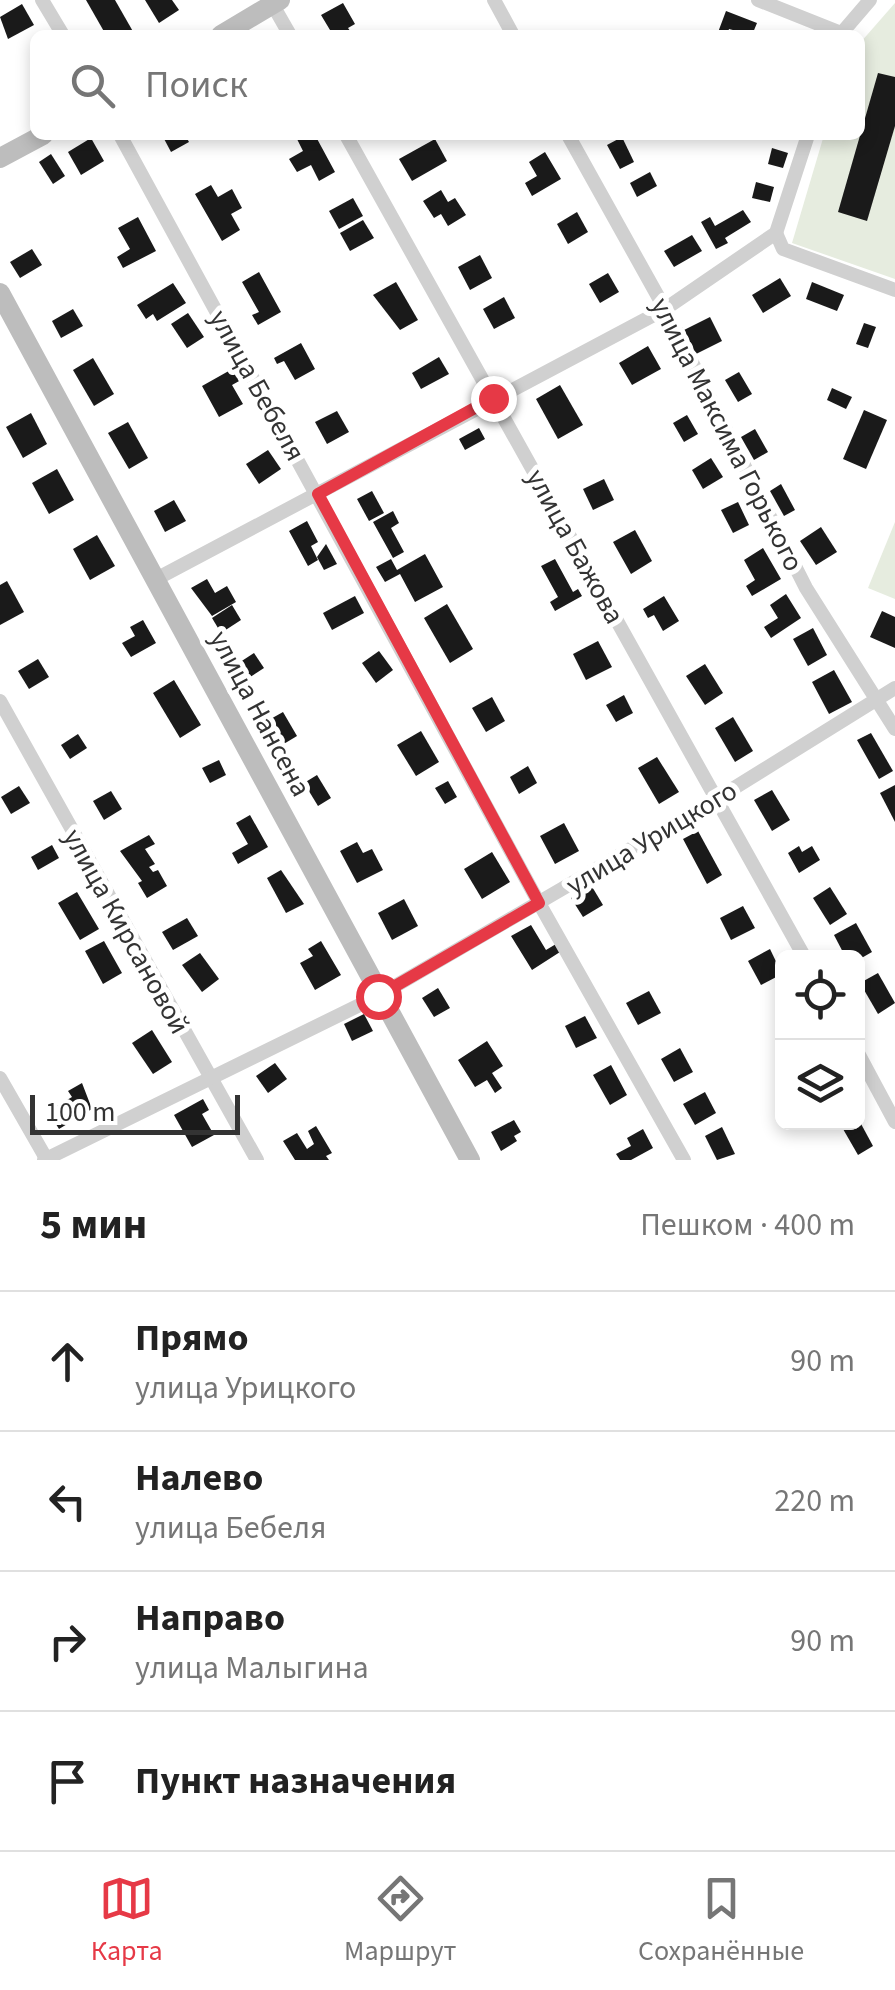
<!DOCTYPE html>
<html lang="ru">
<meta charset="utf-8">
<style>
:root{--surface:#fff;--page:#f2f2f2;--text:#222;--muted:#767676;--line:#e0e0e0;--accent:#e63946}
body{margin:0;font-family:"Source Sans 3",sans-serif;background:var(--page);color:var(--text)}
.controls{position:absolute;right:30px;bottom:30px;display:grid;overflow:hidden;border-radius:15px;box-shadow:0 5px 15px #0003}
.controls button{width:90px;height:90px;display:grid;place-items:center;padding:0;border:0;border-bottom:2px solid var(--line);background:var(--surface);color:var(--text);font:50px sans-serif}
.scale{position:absolute;left:30px;bottom:25px;width:210px;box-sizing:border-box;padding-left:10px;border:5px solid #333;border-top:0;font-size:28px;line-height:35px;white-space:nowrap;color:#333;-webkit-text-stroke:8px #fff;paint-order:stroke}
.stop{position:absolute;width:30px;height:30px;margin:-22px;border:8px solid #e63946;border-radius:50%;background:#fff}
.stop.end{background:#e63946;border-color:#fff;box-shadow:0 2px 10px #0008}
.list{margin:0;padding:0;list-style:none}
h2{display:flex;justify-content:space-between;align-items:center;height:130px;margin:0;padding:0 40px;font-size:42px}
h2 small{font-size:32px;font-weight:400;color:var(--muted)}
.list li{display:grid;grid-template-columns:65px 1fr auto;gap:30px;align-items:center;box-sizing:border-box;height:140px;padding:0 40px;border-top:2px solid var(--line)}
.list b{display:block;font-size:38px;white-space:nowrap}
.list p{margin:0;font-size:32px;white-space:nowrap;color:var(--muted)}
.list em{font-size:32px;font-style:normal;color:var(--muted)}
.icon{flex:none;width:55px;height:55px;fill:none;stroke:currentColor;stroke-width:2;stroke-linecap:round;stroke-linejoin:round}
.map{position:relative;flex:none;width:895px;height:1160px;overflow:hidden}
.search{position:absolute;background:var(--surface);box-shadow:0 5px 15px #0003;left:30px;right:30px;top:30px;height:110px;display:flex;align-items:center;gap:25px;box-sizing:border-box;padding:0 35px;border-radius:15px;color:var(--muted);font-size:38px}
.sheet{height:690px;background:var(--surface)}
nav{display:flex;justify-content:space-around;align-items:center;box-sizing:border-box;height:140px;border-top:2px solid var(--line);background:var(--surface);font-size:28px;color:var(--muted)}
nav a{display:grid;justify-items:center;gap:5px}
nav .on{color:var(--accent)}
.map>svg:first-child{display:block}
.green{fill:#e6ecdf}
.building{fill:#1a1a1a}
.lines{fill:none;stroke-linecap:round;stroke-linejoin:round}
.street{stroke:#d0d0d0;stroke-width:14}
.secondary{stroke:#bdbdbd;stroke-width:20}
.route{stroke:#e63946;stroke-width:12}
.labels{text-anchor:middle;stroke-width:10;stroke-linejoin:round;paint-order:stroke}
.street-label{font-size:28px;fill:#333;stroke:#fff}
</style>
<div class="map">
<svg width="895" height="1160" viewBox="0 0 895 1160">
<rect width="100%" height="100%" fill="#fff"/>
<g class="green">
<polygon points="895,3 895,279 792,243 824,135 860,135 860,43"/>
<polygon points="895,522 895,599 868,588"/>
</g>
<g class="building">
<polygon points="86,0 115,0 135,35 106,35"/>
<polygon points="145,0 172,0 179,10 159,23"/>
<polygon points="343,3 355,24 348,28 353,35 333,35 321,15"/>
<polygon points="22,4 34,25 8,39 0,17"/>
<polygon points="726,11 757,23 752,35 729,29 727,35 717,35"/>
<polygon points="878,73 895,77 895,126 867,221 838,212"/>
<polygon points="162,135 185,135 189,142 171,152"/>
<polygon points="304,135 315,135 335,172 319,181 311,165 297,172 289,159 303,151 297,139"/>
<polygon points="622,137 634,162 620,169 607,145"/>
<polygon points="91,138 104,161 81,175 68,152"/>
<polygon points="435,139 447,161 412,181 399,159"/>
<polygon points="772,148 788,153 783,168 768,164"/>
<polygon points="545,152 561,179 532,196 525,183 537,176 529,162"/>
<polygon points="51,154 65,176 53,184 39,162"/>
<polygon points="650,172 657,186 637,197 630,183"/>
<polygon points="756,182 774,187 770,202 752,198"/>
<polygon points="211,185 218,197 232,189 242,208 231,214 240,230 222,241 195,194"/>
<polygon points="441,190 448,202 455,198 466,215 448,226 441,214 434,218 423,201"/>
<polygon points="353,198 363,216 339,229 329,211"/>
<polygon points="743,210 751,222 725,238 728,243 716,249 701,222 710,217 715,226"/>
<polygon points="577,212 588,232 568,244 557,224"/>
<polygon points="138,217 156,251 123,268 117,257 130,249 118,228"/>
<polygon points="363,220 374,238 350,251 340,233"/>
<polygon points="692,235 702,251 674,267 664,251"/>
<polygon points="32,249 42,265 20,278 10,262"/>
<polygon points="480,255 492,278 470,290 458,267"/>
<polygon points="259,272 281,312 258,325 252,315 259,312 242,282"/>
<polygon points="608,273 619,292 600,303 589,284"/>
<polygon points="780,278 791,296 763,313 752,295"/>
<polygon points="396,282 418,320 400,330 373,295"/>
<polygon points="812,282 844,295 837,311 806,299"/>
<polygon points="173,283 186,303 157,321 153,314 146,319 137,305"/>
<polygon points="504,297 515,318 494,329 483,309"/>
<polygon points="73,309 83,326 61,338 52,321"/>
<polygon points="188,313 204,337 187,348 171,324"/>
<polygon points="710,317 722,341 696,354 684,330"/>
<polygon points="864,323 876,327 868,348 856,344"/>
<polygon points="301,343 315,369 295,380 284,361 277,364 274,358"/>
<polygon points="648,346 661,369 632,385 619,363"/>
<polygon points="439,357 449,374 421,389 412,373"/>
<polygon points="93,358 114,394 94,406 73,370"/>
<polygon points="234,368 241,380 232,385 243,404 219,417 202,386"/>
<polygon points="739,372 752,394 738,402 725,380"/>
<polygon points="560,385 583,425 558,439 536,399"/>
<polygon points="832,388 852,397 846,409 827,400"/>
<polygon points="864,410 887,420 866,469 843,459"/>
<polygon points="337,411 349,432 327,444 315,422"/>
<polygon points="31,413 47,444 23,458 6,427"/>
<polygon points="687,415 698,434 684,442 673,423"/>
<polygon points="128,422 148,458 129,469 108,433"/>
<polygon points="479,428 485,439 465,450 459,439"/>
<polygon points="755,429 768,452 754,460 741,437"/>
<polygon points="268,450 281,469 259,484 246,464"/>
<polygon points="711,458 723,477 703,489 692,470"/>
<polygon points="57,469 74,500 49,514 32,483"/>
<polygon points="604,479 614,500 593,510 583,489"/>
<polygon points="781,484 795,510 784,516 770,491"/>
<polygon points="372,491 384,513 369,521 357,499"/>
<polygon points="174,500 186,521 165,532 154,511"/>
<polygon points="738,502 749,525 733,533 721,510"/>
<polygon points="393,511 399,523 391,528 404,552 393,558 373,522"/>
<polygon points="307,521 318,542 311,546 318,560 308,566 289,531"/>
<polygon points="821,527 837,552 816,565 800,541"/>
<polygon points="635,530 652,561 631,574 613,542"/>
<polygon points="97,535 115,566 90,580 73,549"/>
<polygon points="326,544 337,564 324,570 317,557"/>
<polygon points="763,548 781,579 752,596 746,586 755,580 744,560"/>
<polygon points="425,554 443,587 415,602 400,574 385,582 376,567 391,559 397,570"/>
<polygon points="555,559 573,592 578,589 582,596 555,611 550,602 558,597 541,566"/>
<polygon points="207,579 215,593 227,586 236,602 212,616 191,588"/>
<polygon points="7,581 24,612 0,625 0,585"/>
<polygon points="786,594 801,618 771,638 764,627 778,618 770,605"/>
<polygon points="355,596 364,613 332,630 323,613"/>
<polygon points="664,596 679,621 663,631 654,615 648,618 643,609"/>
<polygon points="447,604 473,649 450,663 424,618"/>
<polygon points="232,605 241,620 221,633 212,618"/>
<polygon points="882,611 895,617 895,648 870,637"/>
<polygon points="143,620 156,643 131,657 122,643 135,636 130,627"/>
<polygon points="813,628 827,655 808,666 793,639"/>
<polygon points="598,641 612,667 586,680 573,654"/>
<polygon points="379,651 393,670 376,683 362,663"/>
<polygon points="254,653 264,668 244,681 234,666"/>
<polygon points="38,659 49,677 29,689 18,671"/>
<polygon points="705,664 723,693 705,705 686,676"/>
<polygon points="834,670 852,702 829,714 812,682"/>
<polygon points="174,680 201,725 180,738 153,693"/>
<polygon points="624,695 633,713 616,722 606,705"/>
<polygon points="492,697 505,721 486,732 472,708"/>
<polygon points="283,712 297,736 282,745 267,721"/>
<polygon points="733,717 753,751 735,762 715,728"/>
<polygon points="421,731 439,762 416,776 397,745"/>
<polygon points="871,733 893,771 879,779 857,740"/>
<polygon points="78,734 87,748 70,759 61,745"/>
<polygon points="657,757 679,792 659,804 638,768"/>
<polygon points="219,760 226,775 210,783 202,768"/>
<polygon points="528,766 537,783 519,794 510,777"/>
<polygon points="317,775 331,798 318,806 304,783"/>
<polygon points="448,781 457,797 445,804 435,788"/>
<polygon points="895,785 895,822 880,793"/>
<polygon points="19,786 30,803 11,814 1,797"/>
<polygon points="772,790 790,820 772,831 754,800"/>
<polygon points="111,791 122,809 104,820 93,801"/>
<polygon points="250,815 268,847 238,864 232,853 248,844 236,823"/>
<polygon points="564,823 579,851 555,864 540,836"/>
<polygon points="698,831 722,875 707,884 683,839"/>
<polygon points="149,835 155,844 145,849 155,864 149,867 153,872 158,870 167,886 147,898 138,883 142,881 120,851"/>
<polygon points="357,842 363,853 372,849 383,870 357,883 340,851"/>
<polygon points="52,845 59,858 38,870 31,857"/>
<polygon points="799,846 802,852 812,846 820,860 799,873 788,853"/>
<polygon points="492,852 510,882 482,899 464,869"/>
<polygon points="281,870 304,904 286,913 267,878"/>
<polygon points="591,885 603,905 583,917 571,898"/>
<polygon points="830,887 847,914 830,925 813,898"/>
<polygon points="77,892 99,929 80,940 58,903"/>
<polygon points="404,899 418,926 392,940 378,913"/>
<polygon points="743,906 755,928 731,940 720,918"/>
<polygon points="187,918 198,936 173,950 162,932"/>
<polygon points="856,923 872,952 858,960 846,958 834,935"/>
<polygon points="531,925 546,950 556,944 560,952 532,970 511,936"/>
<polygon points="104,941 122,973 103,984 85,951"/>
<polygon points="321,941 341,975 315,990 300,963 313,956 308,949"/>
<polygon points="770,949 782,974 761,985 748,961"/>
<polygon points="200,953 219,979 202,992 182,965"/>
<polygon points="878,973 895,1003 878,1014 860,983"/>
<polygon points="438,988 450,1008 434,1017 422,998"/>
<polygon points="649,991 661,1013 638,1025 626,1003"/>
<polygon points="364,1014 373,1031 352,1041 344,1024"/>
<polygon points="585,1016 597,1038 576,1048 565,1026"/>
<polygon points="152,1030 172,1062 153,1074 132,1043"/>
<polygon points="487,1041 503,1066 492,1073 502,1088 495,1093 487,1080 475,1087 458,1060"/>
<polygon points="680,1048 693,1072 674,1082 661,1059"/>
<polygon points="275,1063 287,1079 268,1093 256,1076"/>
<polygon points="611,1065 627,1095 610,1105 593,1075"/>
<polygon points="82,1083 92,1109 59,1129 48,1111 72,1097 68,1091"/>
<polygon points="705,1092 716,1113 695,1125 683,1104"/>
<polygon points="203,1099 209,1110 202,1114 214,1135 192,1147 174,1115"/>
<polygon points="514,1120 521,1132 514,1136 517,1141 501,1151 491,1132"/>
<polygon points="839,1122 860,1122 873,1146 858,1155"/>
<polygon points="316,1126 332,1153 326,1156 329,1160 295,1160 283,1141 297,1133 307,1149 314,1144 308,1131"/>
<polygon points="722,1127 735,1154 717,1160 705,1136"/>
<polygon points="643,1129 653,1148 631,1160 620,1160 616,1154 631,1146 627,1138"/>
</g>
<g class="lines">
<g class="street">
<polyline points="42,0 63,35"/>
<polyline points="270,0 290,35"/>
<polyline points="494,0 513,35"/>
<polyline points="758,0 841,33"/>
<polyline points="840,35 870,0"/>
<polyline points="120,135 539,903 684,1160"/>
<polyline points="346,135 805,958"/>
<polyline points="568,135 665,309 806,588 895,729"/>
<polyline points="776,233 783,249 895,290"/>
<polyline points="158,578 665,309 776,233 808,135"/>
<polyline points="0,701 257,1160"/>
<polyline points="858,1053 895,1122"/>
<polyline points="0,1078 47,1160"/>
<polyline points="44,1160 378,996 718,798 895,688"/>
</g>
<g class="secondary">
<polyline points="221,35 280,0"/>
<polyline points="0,158 43,135"/>
<polyline points="0,293 470,1160"/>
</g>
</g>
<g class="lines">
<polyline class="route" points="378,996 539,903 318,494 493,398"/>
</g>
<g class="labels">
<g class="street-label">
<text transform="translate(258 385) rotate(61)" y="10">улица Бебеля</text>
<text transform="translate(728 434) rotate(63)" y="10">улица Максима Горького</text>
<text transform="translate(576 546) rotate(61)" y="10">улица Бажова</text>
<text transform="translate(261 713) rotate(62)" y="10">улица Нансена</text>
<text transform="translate(651 837) rotate(-31)" y="10">улица Урицкого</text>
<text transform="translate(127 931) rotate(61)" y="10">улица Кирсановой</text>
</g>
</g>
</svg>
<div class="controls">
<button><svg class="icon" aria-label="locate" viewBox="0 0 24 24"><circle cx="12" cy="12" r="6"/><path d="M12 2v4M12 18v4M2 12h4M18 12h4"/></svg></button>
<button><svg class="icon" aria-label="layers" viewBox="0 0 24 24"><path d="M12 4l9 5-9 5-9-5zM3 14l9 5 9-5"/></svg></button>
</div>
<div class="scale">100 m</div>
<div class="stop" style="left:378px;top:996px"></div>
<div class="stop end" style="left:493px;top:398px"></div>
<div class="search"><svg class="icon" aria-label="search" viewBox="0 0 24 24"><circle cx="10" cy="10" r="6"/><path d="M15 15l6 6"/></svg>Поиск</div>
</div>
<section class="sheet">
<h2>5 мин<small>Пешком · 400 m</small></h2>
<ul class="list">
<li><svg class="icon" aria-label="ahead" viewBox="0 0 24 24"><path d="M12 20V5M6 11l6-6 6 6"/></svg><div><b>Прямо</b><p>улица Урицкого</p></div><em>90 m</em></li>
<li><svg class="icon" aria-label="left" viewBox="0 0 24 24"><path d="M17 20v-9H6M10 6l-5 5 5 5"/></svg><div><b>Налево</b><p>улица Бебеля</p></div><em>220 m</em></li>
<li><svg class="icon" aria-label="right" viewBox="0 0 24 24"><path d="M7 20v-9h11M14 6l5 5-5 5"/></svg><div><b>Направо</b><p>улица Малыгина</p></div><em>90 m</em></li>
<li><svg class="icon" aria-label="arrive" viewBox="0 0 24 24"><path d="M6 21V4h12l-3 4 3 4H6"/></svg><div><b>Пункт назначения</b></div></li>
</ul>
</section>
<nav>
<a class="on"><svg class="icon" aria-label="map" viewBox="0 0 24 24"><path d="M3 6l6-2 6 2 6-2v14l-6 2-6-2-6 2zM9 4v14M15 6v14"/></svg>Карта</a>
<a><svg class="icon" aria-label="directions" viewBox="0 0 24 24"><path d="M12 3l9 9-9 9-9-9zM9 14v-3h6M13 9l2 2-2 2"/></svg>Маршрут</a>
<a><svg class="icon" aria-label="saved" viewBox="0 0 24 24"><path d="M7 4h10v16l-5-4-5 4z"/></svg>Сохранённые</a>
</nav>
